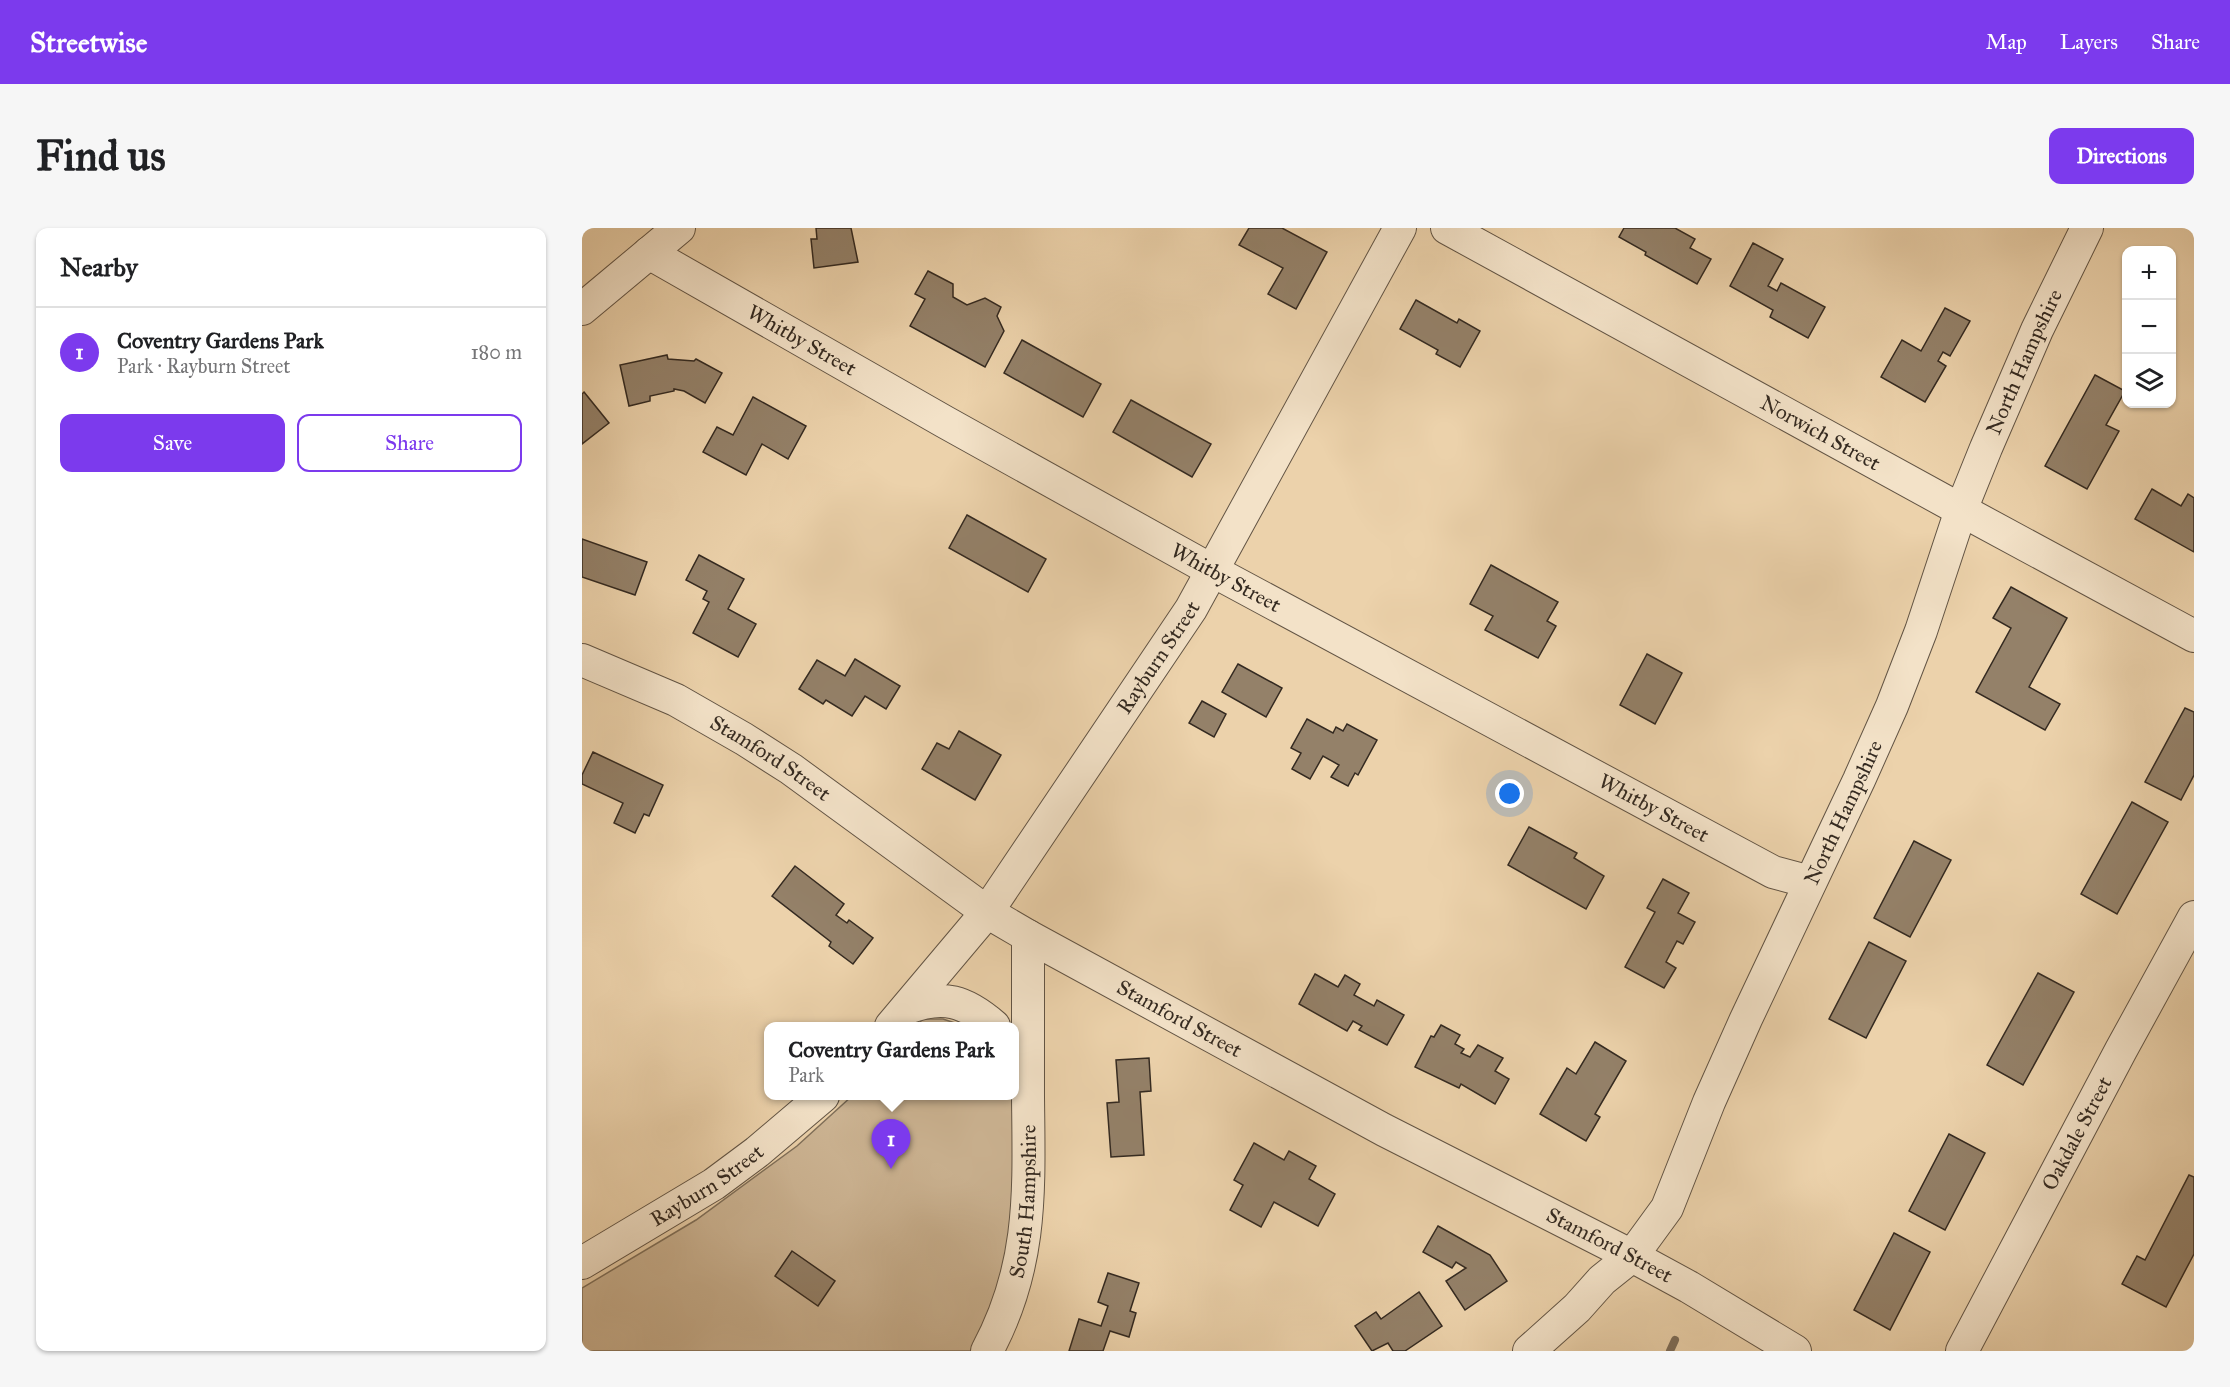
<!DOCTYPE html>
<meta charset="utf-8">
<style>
:root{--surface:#fff;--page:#f6f6f6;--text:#202124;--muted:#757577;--line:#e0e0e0;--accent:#7c3aed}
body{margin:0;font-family:"IM FELL Great Primer",serif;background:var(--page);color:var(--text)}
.controls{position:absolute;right:18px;top:18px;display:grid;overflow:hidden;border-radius:12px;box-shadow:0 2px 4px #0004}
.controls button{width:54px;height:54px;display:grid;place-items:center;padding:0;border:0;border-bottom:2px solid var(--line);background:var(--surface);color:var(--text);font:30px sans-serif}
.you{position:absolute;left:928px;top:566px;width:21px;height:21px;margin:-15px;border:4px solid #fff;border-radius:50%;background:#1a73e8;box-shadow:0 0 0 9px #1a73e833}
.badge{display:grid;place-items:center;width:39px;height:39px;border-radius:50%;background:var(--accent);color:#fff;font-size:20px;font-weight:700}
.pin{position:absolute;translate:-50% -50px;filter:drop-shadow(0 2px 3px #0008)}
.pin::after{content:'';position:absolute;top:32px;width:21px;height:18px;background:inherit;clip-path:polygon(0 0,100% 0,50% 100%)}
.popup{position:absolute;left:182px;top:794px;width:255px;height:78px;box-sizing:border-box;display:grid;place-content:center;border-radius:12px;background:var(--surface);filter:drop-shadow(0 2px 4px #0005);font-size:20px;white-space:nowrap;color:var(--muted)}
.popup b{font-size:22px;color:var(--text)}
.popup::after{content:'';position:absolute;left:50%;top:100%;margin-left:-12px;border:12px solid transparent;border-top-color:var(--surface)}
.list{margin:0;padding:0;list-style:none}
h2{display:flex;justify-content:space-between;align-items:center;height:78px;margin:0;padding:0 24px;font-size:26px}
h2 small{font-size:20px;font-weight:400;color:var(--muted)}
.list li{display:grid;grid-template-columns:39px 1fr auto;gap:18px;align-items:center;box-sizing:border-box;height:90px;padding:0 24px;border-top:2px solid var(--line)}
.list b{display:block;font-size:22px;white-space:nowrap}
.list p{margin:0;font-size:20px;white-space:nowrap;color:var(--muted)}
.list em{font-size:20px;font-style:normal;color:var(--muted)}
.actions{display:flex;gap:12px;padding:18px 24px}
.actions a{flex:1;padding:14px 0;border:2px solid var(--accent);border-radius:12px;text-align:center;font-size:21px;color:var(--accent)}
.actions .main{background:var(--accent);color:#fff}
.icon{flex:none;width:33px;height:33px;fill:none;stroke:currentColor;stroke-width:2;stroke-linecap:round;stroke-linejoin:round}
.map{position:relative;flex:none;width:1612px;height:1123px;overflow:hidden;border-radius:12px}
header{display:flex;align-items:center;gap:36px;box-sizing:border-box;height:84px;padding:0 30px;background:var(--accent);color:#fff}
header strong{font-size:28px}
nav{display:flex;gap:33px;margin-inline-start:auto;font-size:21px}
.intro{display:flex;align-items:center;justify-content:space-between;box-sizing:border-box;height:144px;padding:0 36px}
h1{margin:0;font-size:42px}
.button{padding:15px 27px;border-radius:12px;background:var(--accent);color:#fff;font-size:21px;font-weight:700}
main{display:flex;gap:36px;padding:0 36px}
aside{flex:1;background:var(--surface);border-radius:12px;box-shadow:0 2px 4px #0004}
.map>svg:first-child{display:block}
.green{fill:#cdb594;stroke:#80705a;stroke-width:1.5}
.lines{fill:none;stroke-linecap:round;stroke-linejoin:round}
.stream{stroke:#7d6d58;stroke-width:8}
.building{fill:#948169;stroke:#342a21;stroke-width:1.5}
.minor-casing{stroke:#625444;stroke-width:34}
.minor{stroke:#f3e2c8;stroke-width:32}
.labels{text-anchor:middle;stroke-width:6;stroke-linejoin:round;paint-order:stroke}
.street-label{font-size:21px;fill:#342a21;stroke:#f3e2c8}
</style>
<header>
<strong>Streetwise</strong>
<nav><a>Map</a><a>Layers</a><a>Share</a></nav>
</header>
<div class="intro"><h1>Find us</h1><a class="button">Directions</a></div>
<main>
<aside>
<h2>Nearby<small></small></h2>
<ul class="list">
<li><span class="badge">1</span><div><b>Coventry Gardens Park</b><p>Park · Rayburn Street</p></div><em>180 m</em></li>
</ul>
<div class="actions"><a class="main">Save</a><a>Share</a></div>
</aside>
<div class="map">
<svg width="1612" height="1123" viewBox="0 0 1612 1123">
<rect width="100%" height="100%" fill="#ecd2ab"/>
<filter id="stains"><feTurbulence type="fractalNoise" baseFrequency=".00333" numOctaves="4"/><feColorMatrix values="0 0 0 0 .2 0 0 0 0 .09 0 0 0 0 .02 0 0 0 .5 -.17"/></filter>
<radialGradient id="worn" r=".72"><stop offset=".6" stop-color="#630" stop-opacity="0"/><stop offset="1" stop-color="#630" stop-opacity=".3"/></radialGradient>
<g class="green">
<polygon points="341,791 361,791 382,798 334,798"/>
<polygon points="270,868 432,868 434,872 428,1033 395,1123 0,1123 0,1060 114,992 215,918"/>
</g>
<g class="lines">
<polyline class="stream" points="1088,1123 1093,1112"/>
</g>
<g class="building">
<polygon points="234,0 269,0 276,34 232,40 229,11 235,11"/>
<polygon points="667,0 700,0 745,24 714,81 686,66 701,40 657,17"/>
<polygon points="1042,0 1093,0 1113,11 1108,20 1129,31 1115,56 1063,27 1064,24 1037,9"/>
<polygon points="1171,15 1201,31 1186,58 1195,63 1199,55 1243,79 1226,110 1188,89 1191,82 1148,58"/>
<polygon points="346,43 371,56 371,69 385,77 403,70 419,79 415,88 422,103 403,139 328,98 343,71 333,66"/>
<polygon points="834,72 875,95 877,91 898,103 878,139 854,126 856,122 818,101"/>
<polygon points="1363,80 1388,93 1368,128 1361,124 1356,133 1364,138 1343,174 1299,149 1320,112 1339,123"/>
<polygon points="440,112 519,156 501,189 422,145"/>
<polygon points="85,127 86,131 112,133 114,131 140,145 123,175 102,163 92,161 92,163 68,168 68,173 47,178 38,137"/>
<polygon points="1513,147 1543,163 1524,197 1537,203 1505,261 1463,238"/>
<polygon points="2,164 27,195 0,216 0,166"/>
<polygon points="171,169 224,198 206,231 180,216 164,247 121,224 135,199 151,207"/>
<polygon points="549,172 629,216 610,249 531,204"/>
<polygon points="1570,261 1599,278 1606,266 1612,270 1612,324 1553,291"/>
<polygon points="385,287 464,331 446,364 367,320"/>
<polygon points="0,311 65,334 53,367 0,349"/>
<polygon points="117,327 162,351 146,381 174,396 156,429 111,405 127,374 121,371 125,363 104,352"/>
<polygon points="909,337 976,374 965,393 974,398 956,430 903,402 911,388 888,376"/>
<polygon points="1429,359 1485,390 1447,459 1478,476 1463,502 1394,464 1429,400 1411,390"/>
<polygon points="1065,426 1100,445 1073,496 1038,477"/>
<polygon points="273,431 318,458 304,481 283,468 270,488 244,472 241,476 217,461 235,432 263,448"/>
<polygon points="656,436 700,460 684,489 640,464"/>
<polygon points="620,473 644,486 632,509 607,495"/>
<polygon points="1603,480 1612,484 1612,547 1599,572 1563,554"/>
<polygon points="725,491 751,505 754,499 761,503 765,496 795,512 776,547 773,545 766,558 749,549 757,537 741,528 728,551 710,541 719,525 709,520"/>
<polygon points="377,503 419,527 393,572 340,541 355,515 367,521"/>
<polygon points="11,524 81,557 67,588 62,586 53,605 32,595 41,575 0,556 0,547"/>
<polygon points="1550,574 1586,594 1535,686 1499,666"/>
<polygon points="947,599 995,625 992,630 1022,648 1004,681 926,637"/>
<polygon points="1332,613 1369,632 1328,709 1292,690"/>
<polygon points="213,638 262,676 254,687 265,695 267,692 291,710 271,736 247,718 249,714 190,668"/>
<polygon points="1081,651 1107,665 1096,685 1113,694 1101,716 1095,713 1084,734 1094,740 1082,760 1043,739 1073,684 1065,680"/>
<polygon points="1287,714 1324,733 1284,810 1247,791"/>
<polygon points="1456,745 1492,764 1441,857 1405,837"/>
<polygon points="733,746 756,759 763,747 778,756 772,767 792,778 795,772 822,787 805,817 777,802 780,798 771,793 765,803 717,776"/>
<polygon points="859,797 878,807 873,816 882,821 879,825 888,829 896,817 921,830 913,843 927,851 913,876 879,856 877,860 833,839 849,808 852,809"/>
<polygon points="1013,814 1044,833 1013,886 1018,889 1004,913 958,886 985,840 994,846"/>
<polygon points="567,830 569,863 558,864 562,927 529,929 525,875 537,874 534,832"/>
<polygon points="1367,906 1403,925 1363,1002 1327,983"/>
<polygon points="672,915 702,932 707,923 734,938 727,951 753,966 736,998 692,974 679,999 648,982 661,957 652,952"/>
<polygon points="1607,947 1612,949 1612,1026 1584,1079 1540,1056 1555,1028 1563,1032"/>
<polygon points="856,998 908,1027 925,1053 883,1082 864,1053 884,1040 874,1034 870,1040 841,1024"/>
<polygon points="1312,1005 1348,1024 1308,1102 1272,1082"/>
<polygon points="210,1023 253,1053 236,1078 193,1048"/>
<polygon points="526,1045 557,1055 548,1083 554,1085 547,1109 528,1103 521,1123 487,1123 497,1091 519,1098 526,1078 516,1074"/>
<polygon points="837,1064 860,1098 823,1123 811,1123 806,1115 790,1123 773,1098 794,1084 799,1091"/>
</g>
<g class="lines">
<g class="minor-casing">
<g id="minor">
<path id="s1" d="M865 0 1379 282 1612 408"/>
<path id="s2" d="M67 25 363 194 631 343 1191 644 1228 654"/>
<polyline points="0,81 97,0"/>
<path id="s3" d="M0 432 94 472 162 511 209 541 405 684 446 708 802 902 1050 1028 1107 1059 1213 1123"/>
<path d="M325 780C362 766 383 773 412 798"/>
<path id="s4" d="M309 798 405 684 609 381 818 0"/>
<path id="s5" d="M0 1035 132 956 175 924 241 868"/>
<path id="s6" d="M405 1123C451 1038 447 962 446 869 446 815 446 762 446 708"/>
<path id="s7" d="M947 1123 995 1080 1020 1052 1050 1028 1085 980 1127 874 1164 791 1277 552 1310 478 1339 403 1379 282 1404 220 1455 102 1505 0"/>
<path id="s8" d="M1380 1123 1539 822 1612 689"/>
</g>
</g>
<use href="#minor" class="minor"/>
</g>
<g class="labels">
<g class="street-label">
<text dy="7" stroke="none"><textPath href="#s2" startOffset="176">Whitby Street</textPath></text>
<text dy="7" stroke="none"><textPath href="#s7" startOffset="1119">North Hampshire</textPath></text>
<text dy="7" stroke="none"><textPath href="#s1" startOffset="426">Norwich Street</textPath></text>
<text dy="7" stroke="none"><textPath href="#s2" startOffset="662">Whitby Street</textPath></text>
<text dy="7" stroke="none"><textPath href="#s4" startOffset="456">Rayburn Street</textPath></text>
<text dy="7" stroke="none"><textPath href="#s3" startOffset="213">Stamford Street</textPath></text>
<text dy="7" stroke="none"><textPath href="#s2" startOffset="1148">Whitby Street</textPath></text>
<text dy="7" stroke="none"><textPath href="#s7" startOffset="633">North Hampshire</textPath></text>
<text dy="7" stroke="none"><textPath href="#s3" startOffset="699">Stamford Street</textPath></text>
<text dy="7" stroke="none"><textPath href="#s8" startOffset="246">Oakdale Street</textPath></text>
<text dy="7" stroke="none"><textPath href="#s5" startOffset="147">Rayburn Street</textPath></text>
<text dy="7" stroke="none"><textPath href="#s6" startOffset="156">South Hampshire</textPath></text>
<text dy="7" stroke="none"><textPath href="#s3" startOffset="1185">Stamford Street</textPath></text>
</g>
</g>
<rect width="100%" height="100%" filter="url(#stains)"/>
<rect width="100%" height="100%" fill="url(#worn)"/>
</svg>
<div class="controls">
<button>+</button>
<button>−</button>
<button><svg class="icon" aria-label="layers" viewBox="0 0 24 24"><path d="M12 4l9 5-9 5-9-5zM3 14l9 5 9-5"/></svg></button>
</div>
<div class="you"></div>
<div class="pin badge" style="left:309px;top:941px">1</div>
<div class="popup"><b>Coventry Gardens Park</b>Park</div>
</div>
</main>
